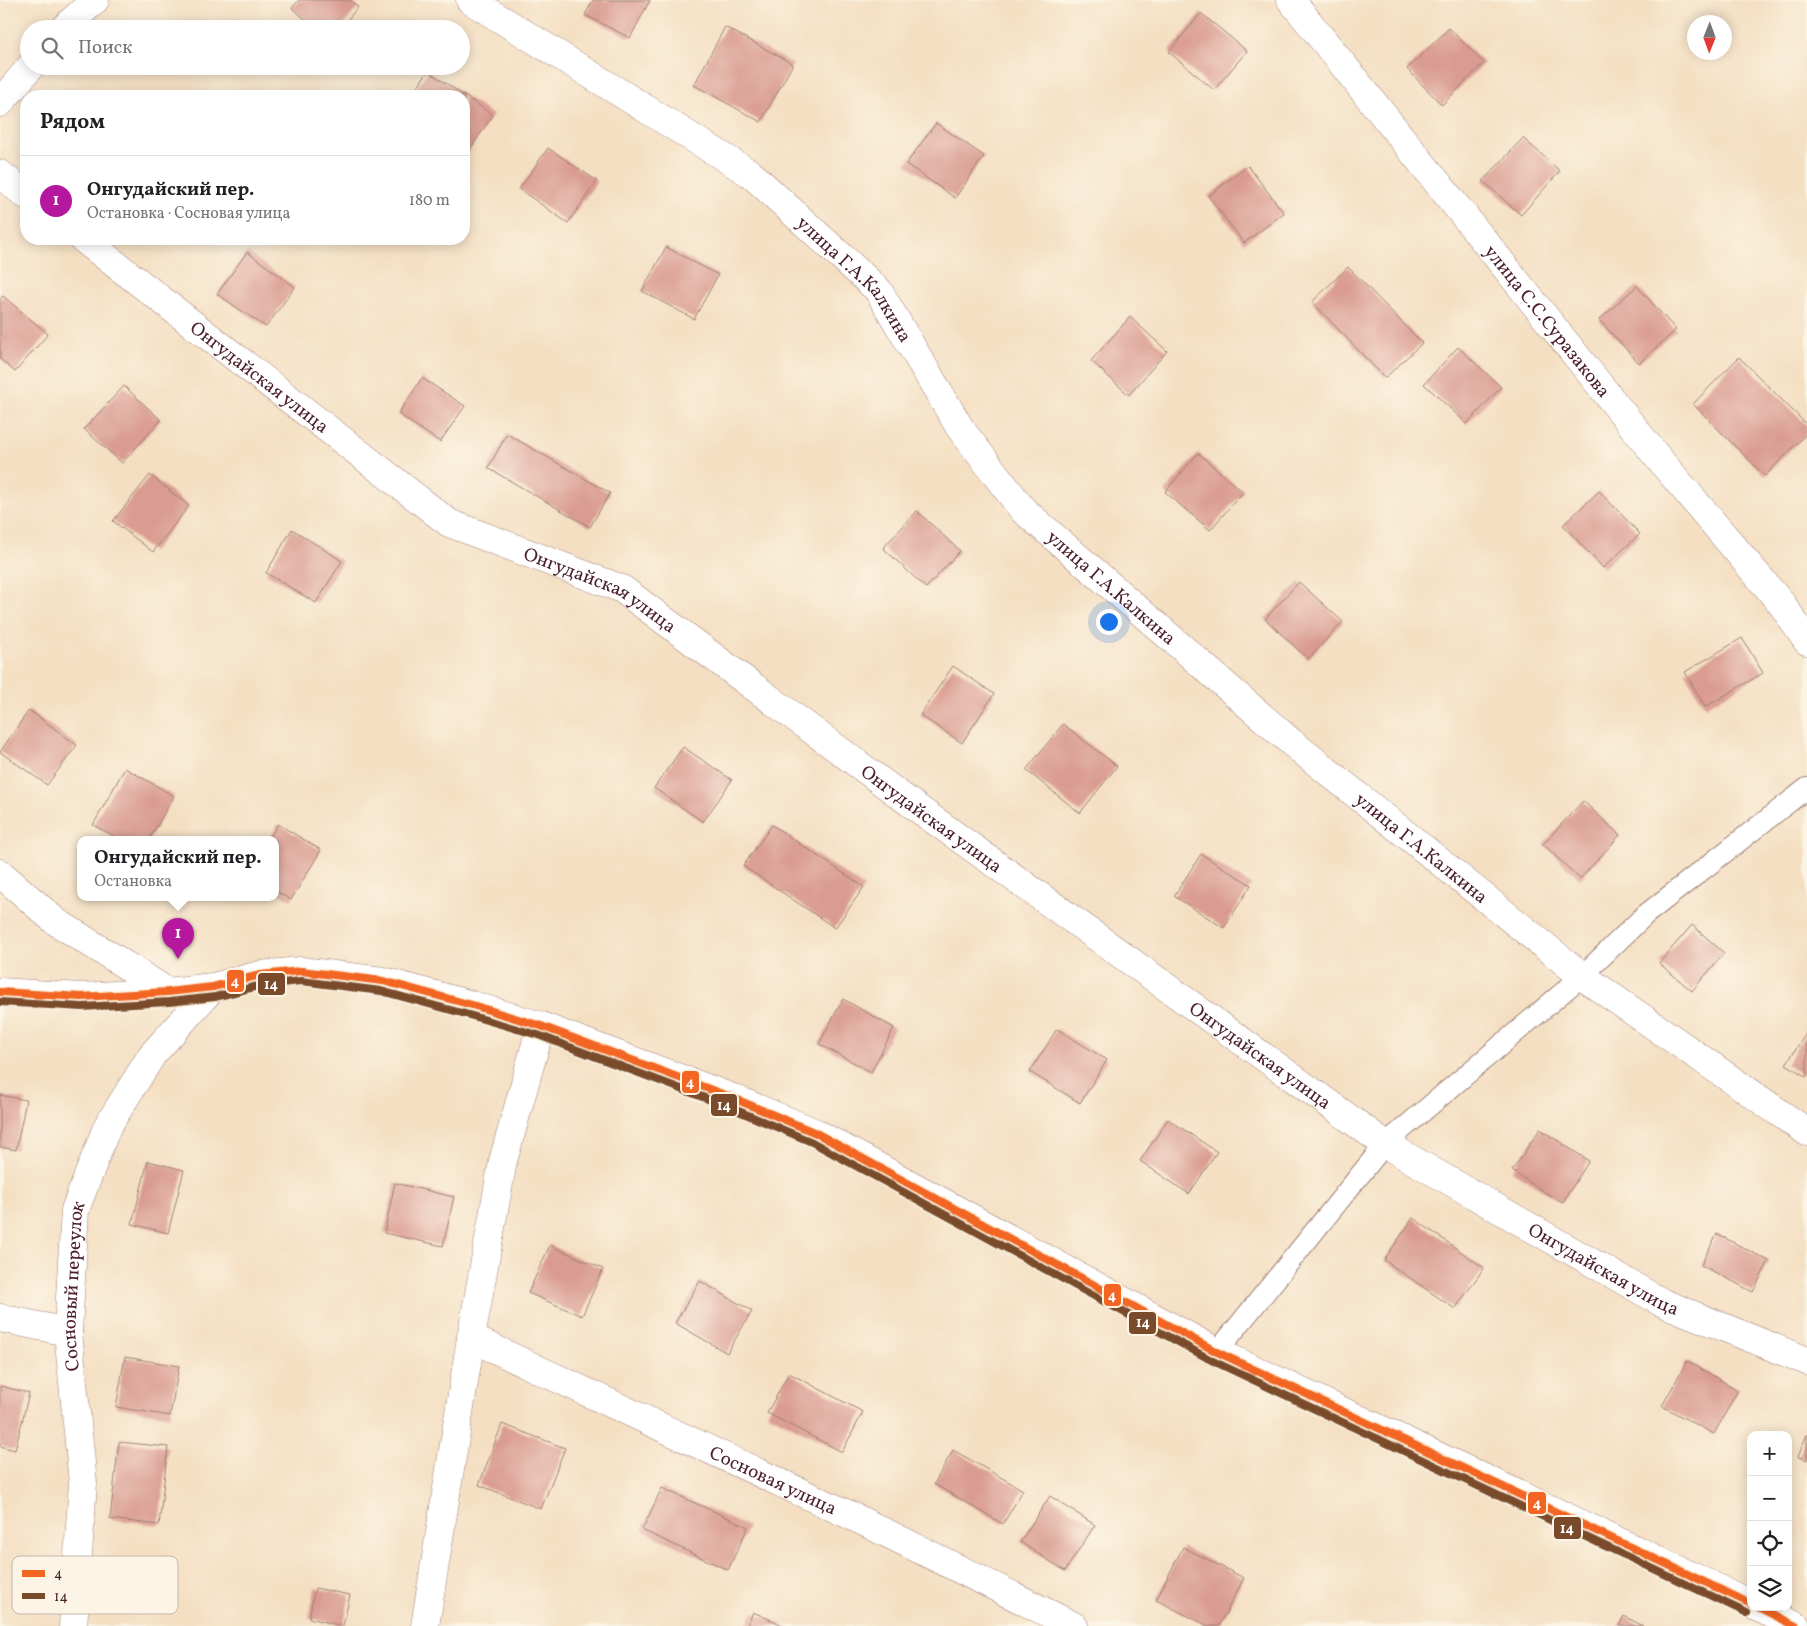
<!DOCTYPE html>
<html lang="ru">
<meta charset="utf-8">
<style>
:root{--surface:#fff;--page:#f2f2f2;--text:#202124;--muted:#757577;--line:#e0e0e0;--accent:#b5179e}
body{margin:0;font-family:Vollkorn,serif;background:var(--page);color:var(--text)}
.controls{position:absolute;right:15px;bottom:15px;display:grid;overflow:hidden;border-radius:10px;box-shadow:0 2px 12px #0003}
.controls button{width:45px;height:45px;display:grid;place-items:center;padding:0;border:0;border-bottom:1px solid var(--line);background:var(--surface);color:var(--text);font:25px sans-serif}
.compass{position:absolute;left:1687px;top:15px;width:45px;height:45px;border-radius:50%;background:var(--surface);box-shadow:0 2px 12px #0003;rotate:181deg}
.you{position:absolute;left:1108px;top:621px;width:18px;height:18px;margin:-12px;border:4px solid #fff;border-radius:50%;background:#1a73e8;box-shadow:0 0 0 8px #1a73e833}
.badge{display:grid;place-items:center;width:32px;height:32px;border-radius:50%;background:var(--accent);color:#fff;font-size:16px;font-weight:700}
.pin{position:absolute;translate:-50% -41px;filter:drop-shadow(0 1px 2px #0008)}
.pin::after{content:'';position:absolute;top:26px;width:18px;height:15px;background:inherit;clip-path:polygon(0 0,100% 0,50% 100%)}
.popup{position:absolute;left:77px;top:836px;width:202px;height:65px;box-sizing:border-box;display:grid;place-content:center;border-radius:10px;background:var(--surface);filter:drop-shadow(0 1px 4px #0005);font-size:16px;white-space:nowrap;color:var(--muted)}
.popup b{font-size:19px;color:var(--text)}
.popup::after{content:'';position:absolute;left:50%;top:100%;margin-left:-10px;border:10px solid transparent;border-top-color:var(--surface)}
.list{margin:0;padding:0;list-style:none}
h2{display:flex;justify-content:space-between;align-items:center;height:65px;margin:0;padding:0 20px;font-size:21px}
h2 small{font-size:16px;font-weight:400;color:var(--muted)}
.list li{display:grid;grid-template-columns:32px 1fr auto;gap:15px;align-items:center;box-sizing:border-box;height:90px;padding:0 20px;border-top:1px solid var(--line)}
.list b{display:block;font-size:19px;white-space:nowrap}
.list p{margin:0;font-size:16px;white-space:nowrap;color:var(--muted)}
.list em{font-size:16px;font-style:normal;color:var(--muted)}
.icon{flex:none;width:28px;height:28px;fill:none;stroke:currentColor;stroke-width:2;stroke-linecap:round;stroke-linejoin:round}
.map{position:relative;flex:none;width:1807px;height:1626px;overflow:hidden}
.search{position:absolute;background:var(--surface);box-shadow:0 2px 12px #0003;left:20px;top:20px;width:450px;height:55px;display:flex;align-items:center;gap:12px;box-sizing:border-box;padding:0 18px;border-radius:28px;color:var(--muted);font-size:19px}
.panel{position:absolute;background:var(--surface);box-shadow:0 2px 12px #0003;left:20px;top:90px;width:450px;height:155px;border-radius:20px}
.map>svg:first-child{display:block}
.building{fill:#da9c92}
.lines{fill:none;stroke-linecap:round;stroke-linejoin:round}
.service-casing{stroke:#9f7f76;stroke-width:22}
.minor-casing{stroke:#9f7f76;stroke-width:29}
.service{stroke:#fff;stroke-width:20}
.minor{stroke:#fff;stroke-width:28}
.bus-1-casing{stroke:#fcf5e5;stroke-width:11}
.bus-2-casing{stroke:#fcf5e5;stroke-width:11}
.bus-1{stroke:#f26522;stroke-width:8}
.bus-2{stroke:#7a4b2a;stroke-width:8}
.labels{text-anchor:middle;stroke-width:4;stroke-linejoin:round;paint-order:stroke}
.street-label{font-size:19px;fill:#4a1f2b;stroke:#fcf5e5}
.key{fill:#fcf5e5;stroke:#c7b5ad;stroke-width:1}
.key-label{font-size:14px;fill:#4a1f2b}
.line-badge{stroke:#fcf5e5;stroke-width:2}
.badge-label{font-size:14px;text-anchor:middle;font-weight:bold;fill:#fff}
</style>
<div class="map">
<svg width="1807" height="1626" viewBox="0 0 1807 1626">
<rect width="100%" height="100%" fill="#fcf5e5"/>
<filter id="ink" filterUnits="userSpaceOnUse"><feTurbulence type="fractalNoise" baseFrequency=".02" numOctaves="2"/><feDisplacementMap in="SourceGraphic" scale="10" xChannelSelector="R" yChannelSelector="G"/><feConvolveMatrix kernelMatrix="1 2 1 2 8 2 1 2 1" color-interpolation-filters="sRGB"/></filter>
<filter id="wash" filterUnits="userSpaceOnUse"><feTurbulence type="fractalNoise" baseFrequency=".0096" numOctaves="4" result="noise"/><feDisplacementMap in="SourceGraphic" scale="20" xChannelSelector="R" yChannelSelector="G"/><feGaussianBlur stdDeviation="1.12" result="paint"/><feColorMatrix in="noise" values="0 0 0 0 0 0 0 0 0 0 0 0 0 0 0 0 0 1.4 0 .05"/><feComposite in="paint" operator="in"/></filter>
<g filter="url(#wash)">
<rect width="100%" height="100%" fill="#f4dfc2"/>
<g id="blocks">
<g class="building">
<polygon points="299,0 350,0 358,7 340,29 317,29 292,8"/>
<polygon points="593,0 650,0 630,38 585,15"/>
<polygon points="1201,13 1247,51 1214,90 1169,52"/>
<polygon points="725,27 793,64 761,122 694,85"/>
<polygon points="1449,28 1484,63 1442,105 1407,69"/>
<polygon points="428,71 493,115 467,154 464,152 464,96 411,96"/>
<polygon points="936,123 984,156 955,198 906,164"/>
<polygon points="1523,138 1560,171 1521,215 1483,181"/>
<polygon points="548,148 597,181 568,223 519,189"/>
<polygon points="1248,166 1284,213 1244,243 1208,196"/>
<polygon points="666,247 718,275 694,319 642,291"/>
<polygon points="247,252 295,287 266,327 217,294"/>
<polygon points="1348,267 1422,343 1385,378 1312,302"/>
<polygon points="1637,286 1676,330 1639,363 1599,320"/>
<polygon points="3,296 48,334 15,372 0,359 0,299"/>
<polygon points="1130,317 1167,351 1129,395 1091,361"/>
<polygon points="1458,347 1501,387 1467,424 1424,384"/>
<polygon points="1739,357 1807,425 1807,433 1765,476 1693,404"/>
<polygon points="422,378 465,406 440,442 398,414"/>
<polygon points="124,386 161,420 122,463 84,429"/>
<polygon points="507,434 610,493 590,527 488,468"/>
<polygon points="1198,453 1243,492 1210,530 1165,492"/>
<polygon points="150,475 189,506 153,552 113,521"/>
<polygon points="1599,491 1640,534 1603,568 1563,525"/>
<polygon points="917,511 960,551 926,588 883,548"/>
<polygon points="292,529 342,561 316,603 266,573"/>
<polygon points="1299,582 1343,622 1308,659 1265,619"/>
<polygon points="1742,638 1763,673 1705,707 1685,672"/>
<polygon points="953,666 994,694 962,743 920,715"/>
<polygon points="29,710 77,745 47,785 0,752"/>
<polygon points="1063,724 1117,766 1080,813 1026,770"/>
<polygon points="683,747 732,780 703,822 654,788"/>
<polygon points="125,768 174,796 149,840 121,840 93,825"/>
<polygon points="1583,801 1620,835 1580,879 1543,844"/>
<polygon points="278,824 321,850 291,900 276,891 276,840 268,840"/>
<polygon points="772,825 864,887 835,928 743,866"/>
<polygon points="1201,854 1251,885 1224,928 1174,896"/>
<polygon points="1692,925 1724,953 1692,991 1659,963"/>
<polygon points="843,999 894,1028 871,1072 819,1044"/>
<polygon points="1057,1029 1107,1060 1080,1103 1030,1072"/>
<polygon points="1807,1032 1807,1077 1786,1064"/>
<polygon points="0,1095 26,1100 16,1150 0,1147"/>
<polygon points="1168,1119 1217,1152 1189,1194 1140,1161"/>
<polygon points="1540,1129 1589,1161 1562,1203 1512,1171"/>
<polygon points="148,1161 184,1170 168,1233 132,1224"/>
<polygon points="395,1183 454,1197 443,1246 384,1233"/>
<polygon points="1413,1218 1484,1268 1455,1309 1384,1260"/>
<polygon points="1717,1234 1769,1261 1753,1292 1701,1265"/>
<polygon points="550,1245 603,1269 582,1316 528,1293"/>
<polygon points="700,1281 752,1311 727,1353 675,1323"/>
<polygon points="125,1357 179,1366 170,1416 116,1407"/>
<polygon points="1687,1361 1738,1390 1714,1434 1662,1406"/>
<polygon points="789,1373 863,1412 842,1452 767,1413"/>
<polygon points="0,1386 29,1393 15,1450 0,1446"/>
<polygon points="502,1424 565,1448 541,1509 479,1485"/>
<polygon points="1807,1434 1807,1460 1798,1457"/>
<polygon points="119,1442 168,1447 159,1525 110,1519"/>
<polygon points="953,1450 1023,1490 1003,1524 934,1484"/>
<polygon points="662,1488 748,1527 728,1570 642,1530"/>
<polygon points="1050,1496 1095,1525 1065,1571 1020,1542"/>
<polygon points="1183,1547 1244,1578 1219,1626 1208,1626 1156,1600"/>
<polygon points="315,1588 350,1595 343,1626 309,1618"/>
<polygon points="753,1612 785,1626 747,1626"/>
<polygon points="1624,1616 1643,1626 1619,1626"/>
</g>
</g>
</g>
<g filter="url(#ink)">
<use href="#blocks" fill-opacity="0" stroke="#9f7f76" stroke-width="1"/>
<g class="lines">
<g class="service-casing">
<polyline id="service" points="1217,1352 1385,1144 1582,976 1645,915 1807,788"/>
</g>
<g class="minor-casing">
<g id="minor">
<path id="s1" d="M470 0 751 174 878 290 960 428 1023 510 1291 742 1582 976 1807 1132"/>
<path id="s2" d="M1291 0 1659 459 1781 603 1807 641"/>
<polyline points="63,29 95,0"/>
<polyline points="0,103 31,66"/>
<polyline points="0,174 26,195"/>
<path id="s3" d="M83 239 449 523 622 589 913 805 1385 1144 1661 1302 1807 1361"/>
<polyline points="0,873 55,921 168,992"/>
<polyline points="0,992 81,997 168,992 213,987 260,975 301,971 383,981 472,1005 541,1026 733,1098 816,1133 1217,1352 1751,1604"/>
<polyline points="0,1318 68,1332"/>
<path id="s4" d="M471 1338 860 1520 1074 1626"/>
<polyline points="1757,1607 1796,1626"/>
<path id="s5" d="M73 1626 83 1483 68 1332 75 1210 107 1127 152 1055 213 987"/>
<polyline points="425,1626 471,1338 503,1161 541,1026"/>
</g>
</g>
<use href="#service" class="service"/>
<use href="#minor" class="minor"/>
<g class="bus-1-casing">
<g id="bus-1">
<polyline points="0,992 81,997 168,992 213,987 260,975 301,971 383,981 472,1005 541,1026 733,1098 816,1133 1217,1352 1751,1604"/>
<polyline points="1758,1607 1796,1626"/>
</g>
</g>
<g class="bus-2-casing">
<polyline id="bus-2" points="0,1002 82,1007 169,1002 215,997 262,985 301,981 381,991 469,1015 538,1035 729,1107 812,1142 1213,1361 1747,1613"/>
</g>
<use href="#bus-1" class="bus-1"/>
<use href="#bus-2" class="bus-2"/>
</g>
</g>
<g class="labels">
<g class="street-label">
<text dy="7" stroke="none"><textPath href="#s1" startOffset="479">улица Г.А.Калкина</textPath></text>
<text dy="7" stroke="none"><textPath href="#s2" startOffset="411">улица С.С.Суразакова</textPath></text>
<text dy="7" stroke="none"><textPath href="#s3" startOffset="224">Онгудайская улица</textPath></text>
<text dy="7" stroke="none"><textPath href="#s1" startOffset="884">улица Г.А.Калкина</textPath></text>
<text dy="7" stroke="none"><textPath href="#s3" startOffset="629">Онгудайская улица</textPath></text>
<text dy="7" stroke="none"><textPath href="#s3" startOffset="1034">Онгудайская улица</textPath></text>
<text dy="7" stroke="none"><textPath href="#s1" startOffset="1289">улица Г.А.Калкина</textPath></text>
<text dy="7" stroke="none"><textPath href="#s3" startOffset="1439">Онгудайская улица</textPath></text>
<text dy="7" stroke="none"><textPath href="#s3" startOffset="1844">Онгудайская улица</textPath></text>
<text dy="7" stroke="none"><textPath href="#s5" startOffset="341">Сосновый переулок</textPath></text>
<text dy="7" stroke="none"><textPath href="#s4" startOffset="334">Сосновая улица</textPath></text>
</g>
</g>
<rect x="12" y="1556" width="166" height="58" rx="8" class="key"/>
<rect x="22" y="1570" width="23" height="7" fill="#f26522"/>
<rect x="22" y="1593" width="23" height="6" fill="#7a4b2a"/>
<g class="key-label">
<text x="54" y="1578">4</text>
<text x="54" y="1601">14</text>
</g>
<g class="line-badge">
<rect x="226" y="969" width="19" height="24" rx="5" fill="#f26522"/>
<rect x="257" y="972" width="29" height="24" rx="5" fill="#7a4b2a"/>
<rect x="681" y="1070" width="19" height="24" rx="5" fill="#f26522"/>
<rect x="710" y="1093" width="28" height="24" rx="5" fill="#7a4b2a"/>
<rect x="1103" y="1283" width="19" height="24" rx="5" fill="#f26522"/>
<rect x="1128" y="1311" width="29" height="24" rx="5" fill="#7a4b2a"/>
<rect x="1527" y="1491" width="20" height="24" rx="5" fill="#f26522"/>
<rect x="1553" y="1516" width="29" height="24" rx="5" fill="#7a4b2a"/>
</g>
<g class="badge-label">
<text x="235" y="986">4</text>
<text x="271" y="989">14</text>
<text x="690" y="1087">4</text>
<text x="724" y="1110">14</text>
<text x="1112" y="1300">4</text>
<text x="1143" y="1327">14</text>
<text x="1537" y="1508">4</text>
<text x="1567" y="1533">14</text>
</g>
</svg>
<div class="controls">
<button>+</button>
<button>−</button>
<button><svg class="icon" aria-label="locate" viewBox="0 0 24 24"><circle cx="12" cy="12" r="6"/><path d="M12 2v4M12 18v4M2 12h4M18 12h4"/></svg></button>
<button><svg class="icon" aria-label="layers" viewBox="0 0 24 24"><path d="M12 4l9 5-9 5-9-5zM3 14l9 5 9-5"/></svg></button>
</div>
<svg class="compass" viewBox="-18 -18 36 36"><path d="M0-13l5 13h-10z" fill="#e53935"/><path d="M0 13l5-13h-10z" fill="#757577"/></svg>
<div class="you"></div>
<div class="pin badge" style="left:178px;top:959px">1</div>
<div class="popup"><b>Онгудайский пер.</b>Остановка</div>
<div class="search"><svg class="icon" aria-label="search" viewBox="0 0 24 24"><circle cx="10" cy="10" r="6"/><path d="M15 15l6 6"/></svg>Поиск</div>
<section class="panel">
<h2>Рядом<small></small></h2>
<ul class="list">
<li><span class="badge">1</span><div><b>Онгудайский пер.</b><p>Остановка · Сосновая улица</p></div><em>180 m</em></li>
</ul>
</section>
</div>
